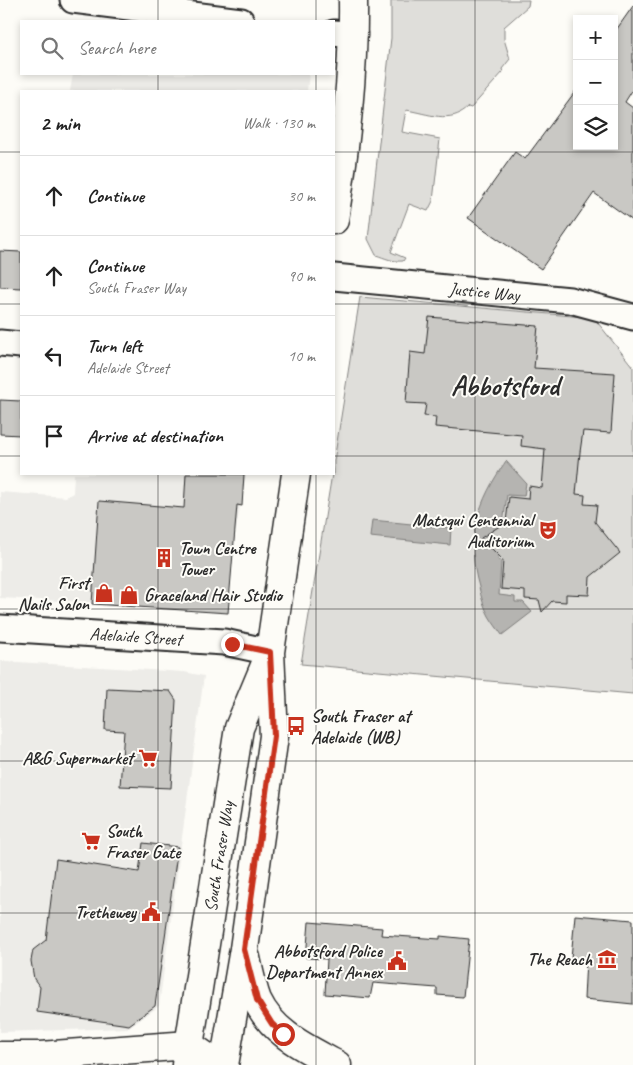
<!DOCTYPE html>
<meta charset="utf-8">
<style>
:root{--surface:#fff;--page:#f2f2f2;--text:#222;--muted:#767676;--line:#e0e0e0}
body{margin:0;font-family:Caveat,sans-serif;background:var(--page);color:var(--text)}
.controls{position:absolute;right:15px;top:15px;display:grid;overflow:hidden;border-radius:0px;box-shadow:0 2px 8px #0003}
.controls button{width:45px;height:45px;display:grid;place-items:center;padding:0;border:0;border-bottom:1px solid var(--line);background:var(--surface);color:var(--text);font:25px sans-serif}
.stop{position:absolute;width:15px;height:15px;margin:-11px;border:4px solid #c8321e;border-radius:50%;background:#fff}
.stop.end{background:#c8321e;border-color:#fff;box-shadow:0 1px 5px #0008}
.list{margin:0;padding:0;list-style:none}
h2{display:flex;justify-content:space-between;align-items:center;height:65px;margin:0;padding:0 20px;font-size:21px}
h2 small{font-size:16px;font-weight:400;color:var(--muted)}
.list li{display:grid;grid-template-columns:32px 1fr auto;gap:15px;align-items:center;box-sizing:border-box;height:80px;padding:0 20px;border-top:1px solid var(--line)}
.list b{display:block;font-size:19px;white-space:nowrap}
.list p{margin:0;font-size:16px;white-space:nowrap;color:var(--muted)}
.list em{font-size:16px;font-style:normal;color:var(--muted)}
.icon{flex:none;width:28px;height:28px;fill:none;stroke:currentColor;stroke-width:2;stroke-linecap:round;stroke-linejoin:round}
.map{position:relative;flex:none;width:633px;height:1065px;overflow:hidden}
.search{position:absolute;background:var(--surface);box-shadow:0 2px 8px #0003;left:20px;top:20px;width:315px;height:55px;display:flex;align-items:center;gap:12px;box-sizing:border-box;padding:0 18px;border-radius:0px;color:var(--muted);font-size:19px}
.panel{position:absolute;background:var(--surface);box-shadow:0 2px 8px #0003;left:20px;top:90px;width:315px;height:385px;border-radius:0px}
.map>svg:first-child{display:block}
.built{fill:#edece8}
.green{fill:#dfdeda;stroke:#858482}
.water{fill:#b5b4b1;stroke:#7e7d7b}
.building{fill:#c9c8c4;stroke:#2b2b2b}
.lines{fill:none;stroke-linecap:round;stroke-linejoin:round}
.minor-casing{stroke:#2b2b2b;stroke-width:29}
.tertiary-casing{stroke:#2b2b2b;stroke-width:31}
.secondary-casing{stroke:#2b2b2b;stroke-width:31}
.minor{stroke:#fdfcf7;stroke-width:25}
.tertiary{stroke:#fdfcf7;stroke-width:28}
.secondary{stroke:#fdfcf7;stroke-width:28}
.route{stroke:#c8321e;stroke-width:6}
.grid{fill:none;stroke:#2b2b2b;stroke-width:1;stroke-opacity:0.55}
.labels{text-anchor:middle;stroke-width:4;stroke-linejoin:round;paint-order:stroke}
.street-label{font-size:18px;fill:#2b2b2b;stroke:#fdfcf7}
.poi-label{font-size:18px;font-weight:bold;fill:#2b2b2b;stroke:#fdfcf7;text-anchor:end}
.town-label{font-size:28px;font-weight:bold;fill:#2b2b2b;stroke:#fdfcf7}
</style>
<div class="map">
<svg width="633" height="1065" viewBox="0 0 633 1065">
<rect width="100%" height="100%" fill="#fdfcf7"/>
<filter id="ink" filterUnits="userSpaceOnUse"><feTurbulence type="fractalNoise" baseFrequency=".02" numOctaves="2"/><feDisplacementMap in="SourceGraphic" scale="10" xChannelSelector="R" yChannelSelector="G"/><feConvolveMatrix kernelMatrix="1 2 1 2 8 2 1 2 1" color-interpolation-filters="sRGB"/></filter>
<g filter="url(#ink)">
<g class="built">
<polygon points="73,74 309,74 307,91 70,91"/>
<polygon points="74,474 246,474 225,591 203,608 0,598 0,492 66,497 73,493"/>
<polygon points="0,661 184,672 204,676 159,1006 129,1028 0,1032"/>
</g>
<g class="green">
<path d="M391 0H529L528 6 504 27V39L510 59 502 69 503 72 471 108 468 107C451 125 427 113 406 110L402 132 440 139 433 201 428 211 409 204 391 252 405 258 403 261C393 262 385 258 376 255L368 239 391 38Z"/>
<polygon points="360,297 594,318 633,367 633,694 301,664 332,474 334,474 334,461"/>
</g>
<g class="water">
<path d="M506 461 526 483 524 496 507 495 498 560 501 561 499 595 515 597V602H523L532 612 502 635C498 629 493 623 489 616 484 607 481 597 479 587 465 539 478 501 506 461Z"/>
<polygon points="372,520 451,528 450,545 370,537"/>
</g>
<g class="building">
<polygon points="633,6 633,89 625,102 633,108 633,221 594,193 541,269 468,218 515,152 525,159 577,89 577,146 614,146 614,33"/>
<polygon points="0,251 21,252 21,288 0,287"/>
<polygon points="429,317 538,326 534,368 615,373 611,433 583,431 580,452 576,494 585,495 584,504 597,505 595,522 620,553 590,577 589,595 566,594 566,602 552,601 542,612 539,600 525,599 525,591 501,589 503,560 481,538 506,522 509,497 528,499 529,486 542,488 545,449 521,446 522,435 435,427 436,417 424,416 426,404 406,403 410,352 425,354"/>
<polygon points="0,400 21,401 21,435 0,434"/>
<polygon points="186,474 244,474 242,506 237,505 228,613 92,604 99,501 184,508"/>
<polygon points="107,688 170,691 176,700 171,788 120,786 124,731 105,730"/>
<polygon points="143,843 178,847 155,1006 129,1025 37,1012 40,987 34,979 31,961 33,950 46,940 56,859 139,872"/>
<polygon points="575,915 633,920 633,1004 584,999 586,959 571,958"/>
<polygon points="309,922 382,928 381,935 440,939 440,936 469,939 463,997 437,995 437,988 373,983 370,998 325,994 327,959 306,958"/>
</g>
<g class="lines">
<g class="minor-casing">
<g id="minor">
<polyline points="73,0 241,21"/>
<polyline points="334,33 354,35"/>
<path id="s1" d="M334 277 570 300 633 317"/>
<polyline points="0,343 21,345"/>
<path id="s2" d="M0 628 224 642 270 652"/>
</g>
</g>
<g class="tertiary-casing">
<polyline id="tertiary" points="0,1056 40,1056 189,1045 218,1065"/>
</g>
<g class="secondary-casing">
<g id="secondary">
<path d="M334 220C345 147 354 73 353 0"/>
<path d="M246 958C249 972 252 987 257 1000 273 1034 306 1048 337 1065"/>
<path id="s3" d="M186 1065 239 728 267 661"/>
<polyline points="224,1065 244,949 274,736 270,652 296,474"/>
</g>
</g>
<use href="#minor" class="minor"/>
<use href="#tertiary" class="tertiary"/>
<use href="#secondary" class="secondary"/>
</g>
</g>
<g class="lines" filter="url(#ink)">
<polyline class="route" points="232,644 270,652 274,736 244,949 257,1000 272,1024 283,1034"/>
</g>
<path class="grid" d="M158 0V21M316 0V21M475 0V1065M158 74V91M316 74V91M0 152H21M334 152H633M0 304H21M334 304H633M0 456H21M334 456H633M158 474V1065M316 474V1065M0 609H633M0 761H633M0 913H633"/>
<defs>
<g id="theatre-bare" transform="scale(1.5)"><path d="M-5-5.5Q0-4 5-5.5V0Q5 5 0 6Q-5 5-5 0ZM-3.3-2.5H-1v1.5H-3.3ZM1-2.5H3.3v1.5H1ZM-2.8 1Q0 5.5 2.8 1Z" fill="#c8321e" stroke="#fdfcf7" stroke-width="2.5" paint-order="stroke"/></g>
<g id="building-bare" transform="scale(1.5)"><path d="M-4-6H4V6H1V3H-1V6H-4ZM-2.5-4.3h1.7v1.8h-1.7ZM.8-4.3h1.7v1.8H.8ZM-2.5-1h1.7V.8h-1.7ZM.8-1h1.7V.8H.8Z" fill="#c8321e" stroke="#fdfcf7" stroke-width="2.5" paint-order="stroke"/></g>
<g id="shop-bare" transform="scale(1.5)"><path d="M-5-2.5h2.3a2.7 3.5 0 0 1 5.4 0H5L5.5 6h-11ZM-1.5-2.5h3a1.5 2.3 0 0 0-3 0Z" fill="#c8321e" stroke="#fdfcf7" stroke-width="2.5" paint-order="stroke"/></g>
<g id="bus-bare" transform="scale(1.5)"><path d="M-5-6H5V4H4V6H2V4H-2V6H-4V4H-5ZM-3.5-4V0h7V-4ZM-3.5 1.2v1.5H-2V1.2ZM2 1.2v1.5H3.5V1.2Z" fill="#c8321e" stroke="#fdfcf7" stroke-width="2.5" paint-order="stroke"/></g>
<g id="supermarket-bare" transform="scale(1.5)"><path d="M-6-5.5h2.5l.6 2H6L4.5 2H-2.5L-4.4-4H-6ZM-1.5 3.2a1.3 1.3 0 1 0 .1 0ZM3 3.2a1.3 1.3 0 1 0 .1 0Z" fill="#c8321e" stroke="#fdfcf7" stroke-width="2.5" paint-order="stroke"/></g>
<g id="civic-bare" transform="scale(1.5)"><path d="M-.6-6.5H3V-4.5H.6V-3L4-1V1h2V6H-6V1h2V-1L-.6-3ZM-1.2 2.5V6h2.4V2.5Z" fill="#c8321e" stroke="#fdfcf7" stroke-width="2.5" paint-order="stroke"/></g>
<g id="museum-bare" transform="scale(1.5)"><path d="M0-6L6-3V-2H-6V-3ZM-5-1h2V3h-2ZM-1-1h2V3h-2ZM3-1h2V3H3ZM-6 4H6V6H-6Z" fill="#c8321e" stroke="#fdfcf7" stroke-width="2.5" paint-order="stroke"/></g>
</defs>
<g fill-rule="evenodd">
<use href="#theatre-bare" x="548" y="530"/>
<use href="#building-bare" x="164" y="558"/>
<use href="#shop-bare" x="104" y="593"/>
<use href="#shop-bare" x="129" y="595"/>
<use href="#bus-bare" x="296" y="726"/>
<use href="#supermarket-bare" x="148" y="758"/>
<use href="#supermarket-bare" x="91" y="841"/>
<use href="#civic-bare" x="151" y="912"/>
<use href="#museum-bare" x="607" y="959"/>
<use href="#civic-bare" x="397" y="961"/>
</g>
<g class="labels">
<g class="street-label">
<text dy="6" stroke="none"><textPath href="#s1" startOffset="151">Justice Way</textPath></text>
<text dy="6" stroke="none"><textPath href="#s2" startOffset="136">Adelaide Street</textPath></text>
<text dy="6" stroke="none"><textPath href="#s3" startOffset="211">South Fraser Way</textPath></text>
</g>
<g class="poi-label">
<text x="533" y="526">Matsqui Centennial<tspan x="533" dy="21">Auditorium</tspan></text>
<text x="179" y="554" text-anchor="start">Town Centre<tspan x="179" dy="21">Tower</tspan></text>
<text x="89" y="589">First<tspan x="89" dy="21">Nails Salon</tspan></text>
<text x="144" y="601" text-anchor="start">Graceland Hair Studio</text>
<text x="311" y="722" text-anchor="start">South Fraser at<tspan x="311" dy="21">Adelaide (WB)</tspan></text>
<text x="133" y="764">A&amp;G Supermarket</text>
<text x="106" y="837" text-anchor="start">South<tspan x="106" dy="21">Fraser Gate</tspan></text>
<text x="136" y="918">Trethewey</text>
<text x="382" y="957">Abbotsford Police<tspan x="382" dy="21">Department Annex</tspan></text>
<text x="592" y="965">The Reach</text>
</g>
<g class="town-label">
<text x="505" y="395">Abbotsford</text>
</g>
</g>
</svg>
<div class="controls">
<button>+</button>
<button>−</button>
<button><svg class="icon" aria-label="layers" viewBox="0 0 24 24"><path d="M12 4l9 5-9 5-9-5zM3 14l9 5 9-5"/></svg></button>
</div>
<div class="stop" style="left:283px;top:1034px"></div>
<div class="stop end" style="left:232px;top:644px"></div>
<div class="search"><svg class="icon" aria-label="search" viewBox="0 0 24 24"><circle cx="10" cy="10" r="6"/><path d="M15 15l6 6"/></svg>Search here</div>
<section class="panel">
<h2>2 min<small>Walk · 130 m</small></h2>
<ul class="list">
<li><svg class="icon" aria-label="ahead" viewBox="0 0 24 24"><path d="M12 20V5M6 11l6-6 6 6"/></svg><div><b>Continue</b></div><em>30 m</em></li>
<li><svg class="icon" aria-label="ahead" viewBox="0 0 24 24"><path d="M12 20V5M6 11l6-6 6 6"/></svg><div><b>Continue</b><p>South Fraser Way</p></div><em>90 m</em></li>
<li><svg class="icon" aria-label="left" viewBox="0 0 24 24"><path d="M17 20v-9H6M10 6l-5 5 5 5"/></svg><div><b>Turn left</b><p>Adelaide Street</p></div><em>10 m</em></li>
<li><svg class="icon" aria-label="arrive" viewBox="0 0 24 24"><path d="M6 21V4h12l-3 4 3 4H6"/></svg><div><b>Arrive at destination</b></div></li>
</ul>
</section>
</div>
